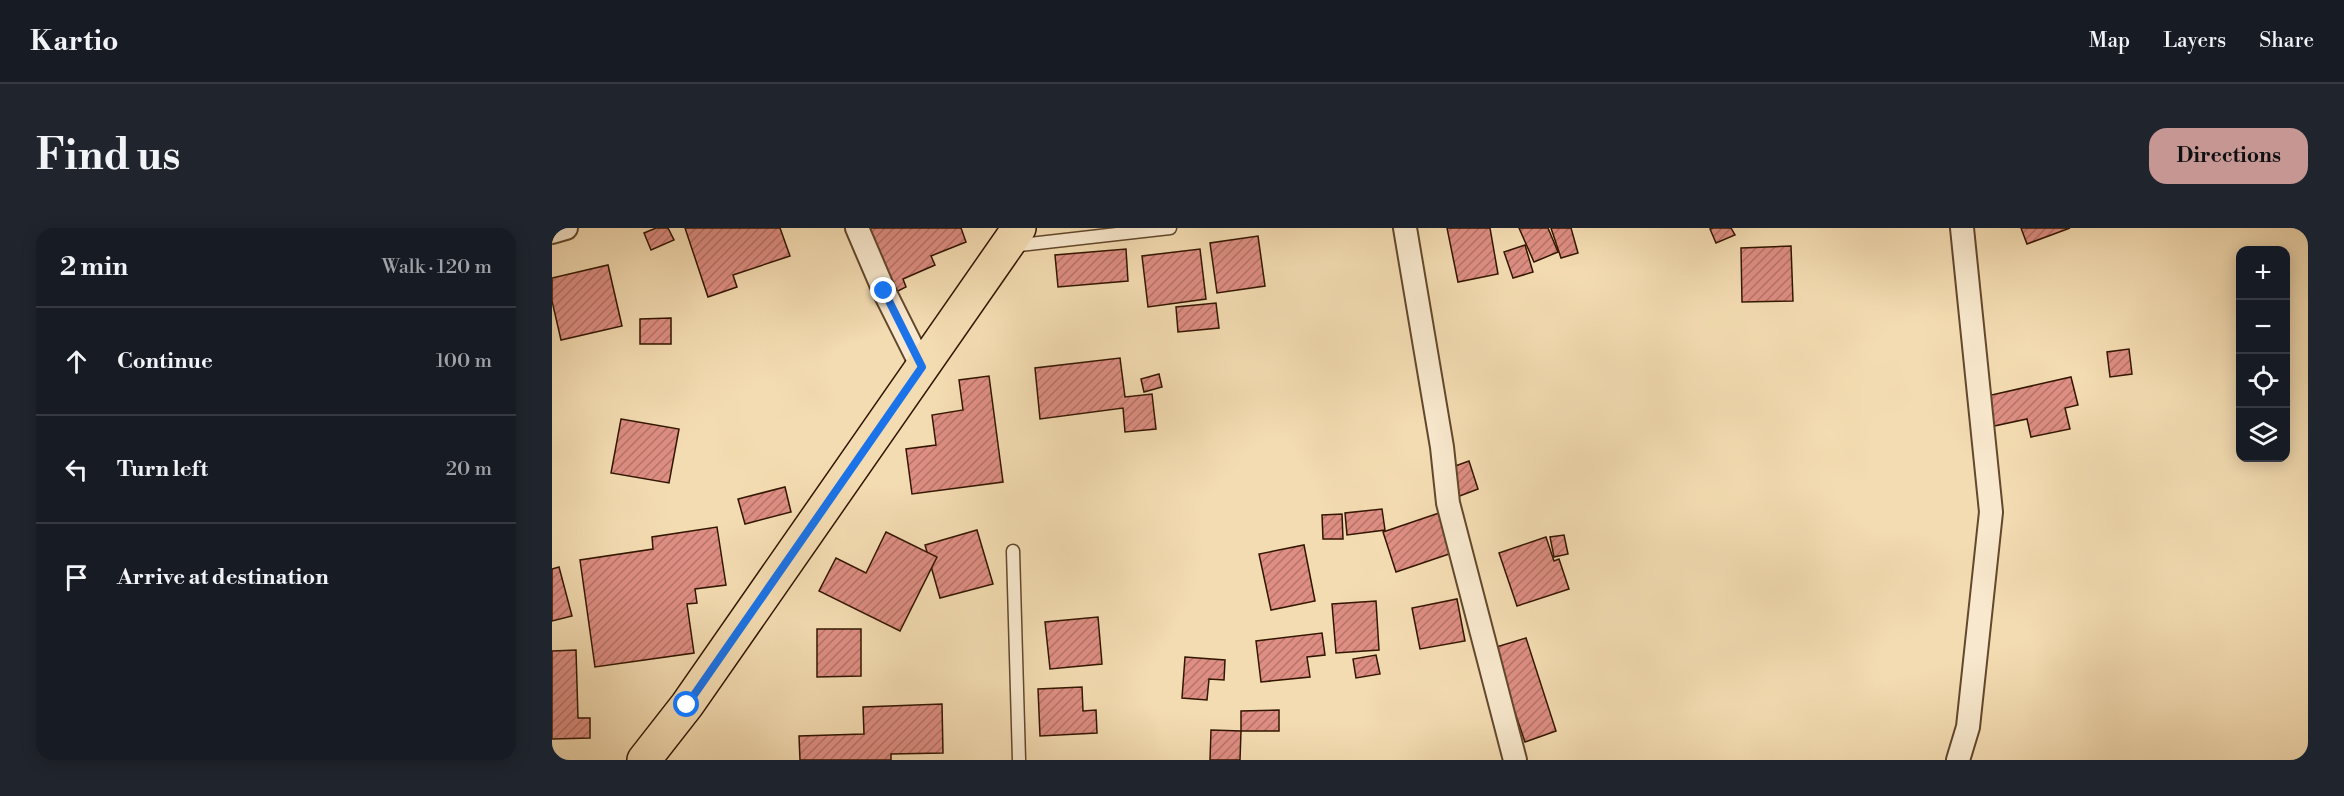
<!DOCTYPE html>
<meta charset="utf-8">
<style>
:root{--surface:#171b24;--page:#20242c;--text:#f1f3f6;--muted:#9ea1a6;--line:#363941;--accent:#c59692}
body{margin:0;font-family:"Libre Bodoni",serif;background:var(--page);color:var(--text)}
.controls{position:absolute;right:18px;top:18px;display:grid;overflow:hidden;border-radius:12px;box-shadow:0 3px 15px #0003}
.controls button{width:54px;height:54px;display:grid;place-items:center;padding:0;border:0;border-bottom:2px solid var(--line);background:var(--surface);color:var(--text);font:30px sans-serif}
.stop{position:absolute;width:18px;height:18px;margin:-14px;border:4px solid #1a73e8;border-radius:50%;background:#fff}
.stop.end{background:#1a73e8;border-color:#fff;box-shadow:0 2px 6px #0008}
.list{margin:0;padding:0;list-style:none}
h2{display:flex;justify-content:space-between;align-items:center;height:78px;margin:0;padding:0 24px;font-size:26px}
h2 small{font-size:20px;font-weight:400;color:var(--muted)}
.list li{display:grid;grid-template-columns:39px 1fr auto;gap:18px;align-items:center;box-sizing:border-box;height:108px;padding:0 24px;border-top:2px solid var(--line)}
.list b{display:block;font-size:22px;white-space:nowrap}
.list em{font-size:20px;font-style:normal;color:var(--muted)}
.icon{flex:none;width:33px;height:33px;fill:none;stroke:currentColor;stroke-width:2;stroke-linecap:round;stroke-linejoin:round}
.map{position:relative;flex:none;width:1756px;height:532px;overflow:hidden;border-radius:18px}
header{display:flex;align-items:center;gap:36px;box-sizing:border-box;height:84px;padding:0 30px;background:var(--surface);border-bottom:2px solid var(--line)}
header strong{font-size:28px}
nav{display:flex;gap:33px;margin-inline-start:auto;font-size:21px}
.intro{display:flex;align-items:center;justify-content:space-between;box-sizing:border-box;height:144px;padding:0 36px}
h1{margin:0;font-size:42px}
.button{padding:15px 27px;border-radius:18px;background:var(--accent);color:#111;font-size:21px;font-weight:700}
main{display:flex;gap:36px;padding:0 36px}
aside{flex:1;background:var(--surface);border-radius:18px;box-shadow:0 3px 15px #0003}
.map>svg:first-child{display:block}
.building{fill:url(#building-hatch);stroke:#321600;stroke-width:1.5}
.lines{fill:none;stroke-linecap:round;stroke-linejoin:round}
.lane-casing{stroke:#62482c;stroke-width:15}
.street-casing{stroke:#62482c;stroke-width:26}
.primary-casing{stroke:#321600;stroke-width:36}
.lane{stroke:#f8e8cd;stroke-width:12}
.street{stroke:#f8e8cd;stroke-width:22}
.primary{stroke:#f4dcb2;stroke-width:33}
.route{stroke:#1a73e8;stroke-width:8}
</style>
<header>
<strong>Kartio</strong>
<nav><a>Map</a><a>Layers</a><a>Share</a></nav>
</header>
<div class="intro"><h1>Find us</h1><a class="button">Directions</a></div>
<main>
<aside>
<h2>2 min<small>Walk · 120 m</small></h2>
<ul class="list">
<li><svg class="icon" aria-label="ahead" viewBox="0 0 24 24"><path d="M12 20V5M6 11l6-6 6 6"/></svg><div><b>Continue</b></div><em>100 m</em></li>
<li><svg class="icon" aria-label="left" viewBox="0 0 24 24"><path d="M17 20v-9H6M10 6l-5 5 5 5"/></svg><div><b>Turn left</b></div><em>20 m</em></li>
<li><svg class="icon" aria-label="arrive" viewBox="0 0 24 24"><path d="M6 21V4h12l-3 4 3 4H6"/></svg><div><b>Arrive at destination</b></div></li>
</ul>
</aside>
<div class="map">
<svg width="1756" height="532" viewBox="0 0 1756 532">
<defs>
<pattern id="building-hatch" width="6" height="6" patternUnits="userSpaceOnUse" patternTransform="scale(1.5)"><rect width="6" height="6" fill="#de8e83"/><path d="M-1 1l2-2M0 6l6-6M5 7l2-2" fill="none" stroke="#b57369"/></pattern>
</defs>
<rect width="100%" height="100%" fill="#f4dcb2"/>
<filter id="stains"><feTurbulence type="fractalNoise" baseFrequency=".00333" numOctaves="4"/><feColorMatrix values="0 0 0 0 .2 0 0 0 0 .09 0 0 0 0 .02 0 0 0 .5 -.17"/></filter>
<radialGradient id="worn" r=".72"><stop offset=".6" stop-color="#630" stop-opacity="0"/><stop offset="1" stop-color="#630" stop-opacity=".3"/></radialGradient>
<g class="building">
<polygon points="104,0 116,0 122,12 99,22 92,5"/>
<polygon points="133,0 228,0 238,28 181,47 185,59 156,69"/>
<polygon points="307,0 409,0 414,14 379,28 383,37 351,51 354,59 336,68"/>
<polygon points="895,0 938,0 946,46 906,54"/>
<polygon points="967,0 996,0 1006,24 982,34"/>
<polygon points="999,0 1019,0 1026,25 1009,30"/>
<polygon points="1161,0 1179,0 1183,7 1164,15 1158,1"/>
<polygon points="1469,0 1518,0 1475,16"/>
<polygon points="706,8 713,58 665,65 658,15"/>
<polygon points="973,17 981,44 961,50 952,24"/>
<polygon points="1239,18 1241,73 1190,74 1189,20"/>
<polygon points="574,21 576,53 506,59 503,27"/>
<polygon points="648,21 654,71 596,79 590,28"/>
<polygon points="56,37 70,98 9,112 0,73 0,50"/>
<polygon points="664,75 667,100 626,104 624,79"/>
<polygon points="119,90 119,116 88,116 88,91"/>
<polygon points="1577,121 1580,146 1558,149 1555,124"/>
<polygon points="568,130 573,169 600,166 604,201 573,204 571,180 488,191 483,140"/>
<polygon points="607,146 610,159 592,164 589,151"/>
<polygon points="437,148 451,254 360,266 354,221 384,217 380,187 411,182 407,152"/>
<polygon points="1519,149 1526,177 1513,180 1518,201 1479,209 1475,191 1442,198 1435,168"/>
<polygon points="69,191 127,201 117,255 59,245"/>
<polygon points="917,233 926,261 905,269 895,241"/>
<polygon points="233,259 239,284 193,296 186,271"/>
<polygon points="830,281 833,302 795,307 793,285"/>
<polygon points="890,284 903,324 844,344 831,304"/>
<polygon points="790,286 791,311 771,311 770,287"/>
<polygon points="165,299 174,357 143,361 145,375 135,376 142,425 43,439 28,332 101,321 100,309"/>
<polygon points="425,302 441,356 388,370 373,317"/>
<polygon points="334,304 385,329 348,403 267,363 284,330 314,345"/>
<polygon points="1012,307 1016,326 1002,329 998,309"/>
<polygon points="994,309 1002,333 1007,331 1017,361 965,378 947,325"/>
<polygon points="752,317 763,373 719,382 707,326"/>
<polygon points="7,339 20,388 0,393 0,341"/>
<polygon points="905,371 913,413 868,421 860,380"/>
<polygon points="824,373 827,422 784,425 780,376"/>
<polygon points="546,389 550,436 498,441 493,394"/>
<polygon points="265,401 309,401 309,448 265,449"/>
<polygon points="770,405 773,427 755,429 758,449 709,454 704,413"/>
<polygon points="974,410 1004,503 973,514 941,420"/>
<polygon points="24,422 26,490 38,490 38,510 0,511 0,423"/>
<polygon points="824,427 828,446 804,450 801,431"/>
<polygon points="633,429 673,432 672,452 657,451 655,472 630,470"/>
<polygon points="530,459 531,483 544,482 545,505 488,508 486,461"/>
<polygon points="390,476 391,525 339,526 339,532 248,532 247,508 312,506 311,479"/>
<polygon points="727,482 727,503 689,503 689,483"/>
<polygon points="659,502 689,503 688,532 658,532"/>
</g>
<g class="lines">
<g class="lane-casing">
<g id="lane">
<polyline points="459,18 618,0"/>
<polyline points="461,323 467,532"/>
</g>
</g>
<g class="street-casing">
<g id="street">
<polyline points="305,0 332,63 370,139"/>
<polyline points="853,0 890,219 896,275 963,532"/>
<polyline points="0,4 14,0"/>
<polyline points="1406,532 1416,499 1439,284 1410,0"/>
</g>
</g>
<g class="primary-casing">
<polyline id="primary" points="92,532 135,477 467,0"/>
</g>
<use href="#lane" class="lane"/>
<use href="#street" class="street"/>
<use href="#primary" class="primary"/>
</g>
<g class="lines">
<polyline class="route" points="135,477 370,139 332,63"/>
</g>
<rect width="100%" height="100%" filter="url(#stains)"/>
<rect width="100%" height="100%" fill="url(#worn)"/>
</svg>
<div class="controls">
<button>+</button>
<button>−</button>
<button><svg class="icon" aria-label="locate" viewBox="0 0 24 24"><circle cx="12" cy="12" r="6"/><path d="M12 2v4M12 18v4M2 12h4M18 12h4"/></svg></button>
<button><svg class="icon" aria-label="layers" viewBox="0 0 24 24"><path d="M12 4l9 5-9 5-9-5zM3 14l9 5 9-5"/></svg></button>
</div>
<div class="stop" style="left:135px;top:477px"></div>
<div class="stop end" style="left:332px;top:63px"></div>
</div>
</main>
